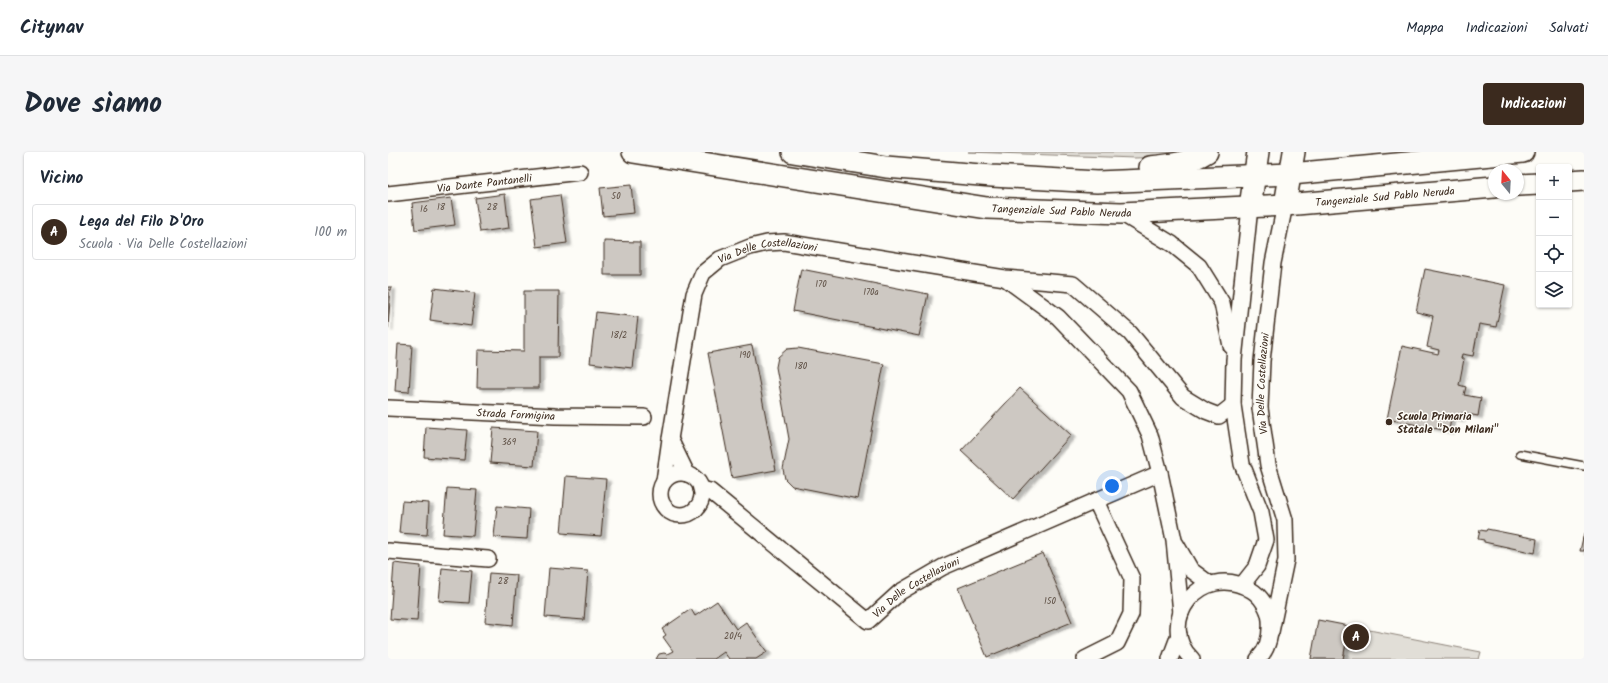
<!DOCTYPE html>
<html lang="it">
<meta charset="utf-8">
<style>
:root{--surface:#fff;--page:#f6f6f7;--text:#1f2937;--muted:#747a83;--line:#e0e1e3;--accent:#3b2a1e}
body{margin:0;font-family:Kalam,sans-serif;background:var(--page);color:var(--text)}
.controls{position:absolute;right:12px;top:12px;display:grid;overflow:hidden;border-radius:4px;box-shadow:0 1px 3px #0004}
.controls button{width:36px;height:36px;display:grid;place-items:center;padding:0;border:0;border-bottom:1px solid var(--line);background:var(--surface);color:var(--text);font:20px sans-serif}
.compass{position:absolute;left:1100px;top:12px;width:36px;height:36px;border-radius:50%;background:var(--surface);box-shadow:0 1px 3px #0004;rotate:342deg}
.you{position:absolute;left:724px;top:334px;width:14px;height:14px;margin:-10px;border:3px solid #fff;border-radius:50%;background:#1a73e8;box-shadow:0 0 0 6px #1a73e833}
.badge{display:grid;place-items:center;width:26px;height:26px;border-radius:50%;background:var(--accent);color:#fff;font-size:13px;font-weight:700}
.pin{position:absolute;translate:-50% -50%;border:2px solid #fff;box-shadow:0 1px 4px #0006}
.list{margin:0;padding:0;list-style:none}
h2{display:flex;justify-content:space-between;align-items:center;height:52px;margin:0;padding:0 16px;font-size:17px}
h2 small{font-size:13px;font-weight:400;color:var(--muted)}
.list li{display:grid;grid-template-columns:26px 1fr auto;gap:12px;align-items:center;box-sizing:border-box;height:56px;margin:0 8px 8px;padding:0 8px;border:1px solid var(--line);border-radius:4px}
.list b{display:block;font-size:15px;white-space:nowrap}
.list p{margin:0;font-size:13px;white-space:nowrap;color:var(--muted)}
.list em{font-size:13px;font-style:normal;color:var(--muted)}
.icon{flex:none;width:22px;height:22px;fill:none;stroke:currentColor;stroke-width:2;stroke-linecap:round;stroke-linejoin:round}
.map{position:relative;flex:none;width:1196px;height:507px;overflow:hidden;border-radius:4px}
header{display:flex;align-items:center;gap:24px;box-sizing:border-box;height:56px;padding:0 20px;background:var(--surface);border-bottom:1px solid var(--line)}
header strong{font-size:19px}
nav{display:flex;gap:22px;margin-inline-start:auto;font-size:14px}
.intro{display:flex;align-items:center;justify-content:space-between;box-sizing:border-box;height:96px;padding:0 24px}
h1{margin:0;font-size:28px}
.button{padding:10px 18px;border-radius:4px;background:var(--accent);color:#fff;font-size:14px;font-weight:700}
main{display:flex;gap:24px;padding:0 24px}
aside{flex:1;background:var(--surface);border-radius:4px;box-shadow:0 1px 3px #0004}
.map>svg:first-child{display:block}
.green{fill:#e1ded7;stroke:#8e847a}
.building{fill:#cdc8c2;stroke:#3b2a1e;filter:url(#shadow)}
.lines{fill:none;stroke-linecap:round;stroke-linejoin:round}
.service-casing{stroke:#3b2a1e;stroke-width:10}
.minor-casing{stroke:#3b2a1e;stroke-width:18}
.secondary-casing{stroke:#3b2a1e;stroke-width:24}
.service{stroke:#fdfcf7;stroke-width:7}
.minor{stroke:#fdfcf7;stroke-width:15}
.secondary{stroke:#fdfcf7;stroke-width:21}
.poi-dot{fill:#3b2a1e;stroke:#fdfcf7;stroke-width:1.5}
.labels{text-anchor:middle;stroke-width:3;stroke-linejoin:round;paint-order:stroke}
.number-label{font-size:9px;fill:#605247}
.street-label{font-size:11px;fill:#3b2a1e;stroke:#fdfcf7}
.poi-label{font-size:11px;font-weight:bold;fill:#3b2a1e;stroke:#fdfcf7;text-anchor:start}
</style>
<header>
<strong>Citynav</strong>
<nav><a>Mappa</a><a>Indicazioni</a><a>Salvati</a></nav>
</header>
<div class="intro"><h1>Dove siamo</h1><a class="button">Indicazioni</a></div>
<main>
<aside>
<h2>Vicino<small></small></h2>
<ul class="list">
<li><span class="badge">A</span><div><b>Lega del Filo D'Oro</b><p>Scuola · Via Delle Costellazioni</p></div><em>100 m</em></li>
</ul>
</aside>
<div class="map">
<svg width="1196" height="507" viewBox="0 0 1196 507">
<defs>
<filter id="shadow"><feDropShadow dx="4.5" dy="2.5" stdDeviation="1" flood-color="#0004"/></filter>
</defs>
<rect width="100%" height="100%" fill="#fdfcf7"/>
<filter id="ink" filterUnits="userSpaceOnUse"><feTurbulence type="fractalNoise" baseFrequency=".025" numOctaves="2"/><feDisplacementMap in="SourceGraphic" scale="8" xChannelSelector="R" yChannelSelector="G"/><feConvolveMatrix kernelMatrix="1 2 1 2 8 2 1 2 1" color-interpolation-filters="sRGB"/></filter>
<g filter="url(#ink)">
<g class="green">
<polygon points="580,0 800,0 778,5 747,6"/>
<polygon points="961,474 1093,500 1091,507 955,507"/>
</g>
<g class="building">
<polygon points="243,33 246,61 215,64 212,36"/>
<polygon points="117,42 121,76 92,80 87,46"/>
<polygon points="172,43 179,91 149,95 143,47"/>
<polygon points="63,46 67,73 27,78 24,51"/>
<polygon points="216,89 252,90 252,123 216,123"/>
<polygon points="413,117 540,142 531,184 405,159"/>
<polygon points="1037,117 1117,133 1108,175 1091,172 1085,204 1074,202 1073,207 1076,207 1071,233 1078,235 1076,243 1093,246 1090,264 1073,261 1072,268 1063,266 1061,279 999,267 1014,194 1050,202 1051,198 1039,195 1045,164 1028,160"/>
<polygon points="0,135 3,135 0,176"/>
<polygon points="46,136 87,141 83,174 42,168"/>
<polygon points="136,139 171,139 170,205 151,205 151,236 89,236 90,198 136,199"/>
<polygon points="208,160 250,165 244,216 202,211"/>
<polygon points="10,192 24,193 21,240 7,239"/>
<polygon points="364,193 388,318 344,326 320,201"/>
<polygon points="410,196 496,212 470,347 404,334 397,327 395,317 401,287 388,215 390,205 399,197"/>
<polygon points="632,236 683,283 625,347 573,299"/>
<polygon points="38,275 79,278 76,308 36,305"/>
<polygon points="105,276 149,279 146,314 102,311"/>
<polygon points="178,324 218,327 213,384 173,381"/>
<polygon points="59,336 89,338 85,384 55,382"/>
<polygon points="14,349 41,351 39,383 11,381"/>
<polygon points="109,354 141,357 139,387 106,385"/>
<polygon points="1099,377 1149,387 1147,401 1096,390 1096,388 1090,387 1092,378 1098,379"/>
<polygon points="1196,381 1196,399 1192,399"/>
<polygon points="655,401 684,470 599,505 570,436"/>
<polygon points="6,411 33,414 29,469 2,467"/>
<polygon points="54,416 84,419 81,451 51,449"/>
<polygon points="161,416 200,419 196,468 157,465"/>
<polygon points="101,421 129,423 125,473 97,470"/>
<polygon points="329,449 348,477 358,470 379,500 368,507 341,507 336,500 326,507 268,507 271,502 276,501 279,502 285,499 275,485 278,483 274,477 303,457 307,464"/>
<polygon points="930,468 961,474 955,507 923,507"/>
</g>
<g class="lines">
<g class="service-casing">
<polyline id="service" points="1132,302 1196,314"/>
</g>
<g class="minor-casing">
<g id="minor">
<path id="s1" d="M0 42 192 20"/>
<polyline points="733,61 784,92 811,114 834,151 843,194"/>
<polyline points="618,127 670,165 741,239 762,283 772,321 786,388 793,461"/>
<path id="s2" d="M0 256 167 264 256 265"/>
<path id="s3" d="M282 287 306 142 315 121 332 107 362 95 379 91 396 90 617 126 685 132 742 181 795 245 818 259 831 264 845 253"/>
<circle cx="293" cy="342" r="21"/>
<polyline points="276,329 282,287 299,322"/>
<path id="s4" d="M313 337 322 339 480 469 512 440 555 415 772 321"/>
<polyline points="788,392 803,418 822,432"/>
<polyline points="0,399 100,407"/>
<polyline points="854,433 869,414 878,388 873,360 854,312 845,253 846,208 862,55"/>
<path id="s5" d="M883 480 898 408 897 368 880 313 872 256 874 209 885 111 897 53"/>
<polyline points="697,507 729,491 743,462 744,427 708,349"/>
<polyline points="782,507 791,483"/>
<path d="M804 507C766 471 813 408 863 438 872 443 881 456 882 468 883 482 880 497 870 507"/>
</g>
</g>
<g class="secondary-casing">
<g id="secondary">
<path id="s6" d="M245 0 599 56 733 61 897 53 1106 35"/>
<polyline points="405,0 498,15 604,24 709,30 903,22 1135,0"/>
<path d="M762 15C782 13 802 11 819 0"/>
<polyline points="1181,29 1196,28"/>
<polyline points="1130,33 1151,32"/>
<polyline points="897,53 906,0"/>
<polyline points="862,55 870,0"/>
</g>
</g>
<use href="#service" class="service"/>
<use href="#minor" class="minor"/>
<use href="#secondary" class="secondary"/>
</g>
</g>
<circle class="poi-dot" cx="1001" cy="270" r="4"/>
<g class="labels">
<g class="number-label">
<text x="228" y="47">50</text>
<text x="53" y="58">18</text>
<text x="104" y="58">28</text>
<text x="36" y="60">16</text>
<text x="433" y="135">170</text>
<text x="483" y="143">170a</text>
<text x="231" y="186">18/2</text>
<text x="357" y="206">190</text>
<text x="413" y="217">180</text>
<text x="121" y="293">369</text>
<text x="115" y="432">28</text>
<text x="662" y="452">150</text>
<text x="345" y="487">20/4</text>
</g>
<g class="street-label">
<text dy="4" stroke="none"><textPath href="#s1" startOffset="97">Via Dante Pantanelli</textPath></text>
<text dy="4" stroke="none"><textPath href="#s6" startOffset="757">Tangenziale Sud Pablo Neruda</textPath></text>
<text dy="4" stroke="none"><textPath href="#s6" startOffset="433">Tangenziale Sud Pablo Neruda</textPath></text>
<text dy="4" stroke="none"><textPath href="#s3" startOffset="241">Via Delle Costellazioni</textPath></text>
<text dy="4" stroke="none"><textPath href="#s5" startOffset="253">Via Delle Costellazioni</textPath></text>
<text dy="4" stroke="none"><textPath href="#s2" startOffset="128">Strada Formigina</textPath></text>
<text dy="4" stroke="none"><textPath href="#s4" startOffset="273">Via Delle Costellazioni</textPath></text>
</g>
<g class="poi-label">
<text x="1009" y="268">Scuola Primaria<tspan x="1009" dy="13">Statale "Don Milani"</tspan></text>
</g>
</g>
</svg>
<div class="controls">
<button>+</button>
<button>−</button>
<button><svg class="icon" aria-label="locate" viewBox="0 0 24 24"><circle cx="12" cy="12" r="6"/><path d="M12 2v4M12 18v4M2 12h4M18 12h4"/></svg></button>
<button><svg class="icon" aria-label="layers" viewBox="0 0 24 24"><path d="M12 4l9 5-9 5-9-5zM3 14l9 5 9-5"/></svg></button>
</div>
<svg class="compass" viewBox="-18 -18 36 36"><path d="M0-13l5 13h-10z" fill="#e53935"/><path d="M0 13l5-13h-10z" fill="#747a83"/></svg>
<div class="you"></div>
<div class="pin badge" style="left:968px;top:485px">A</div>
</div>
</main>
